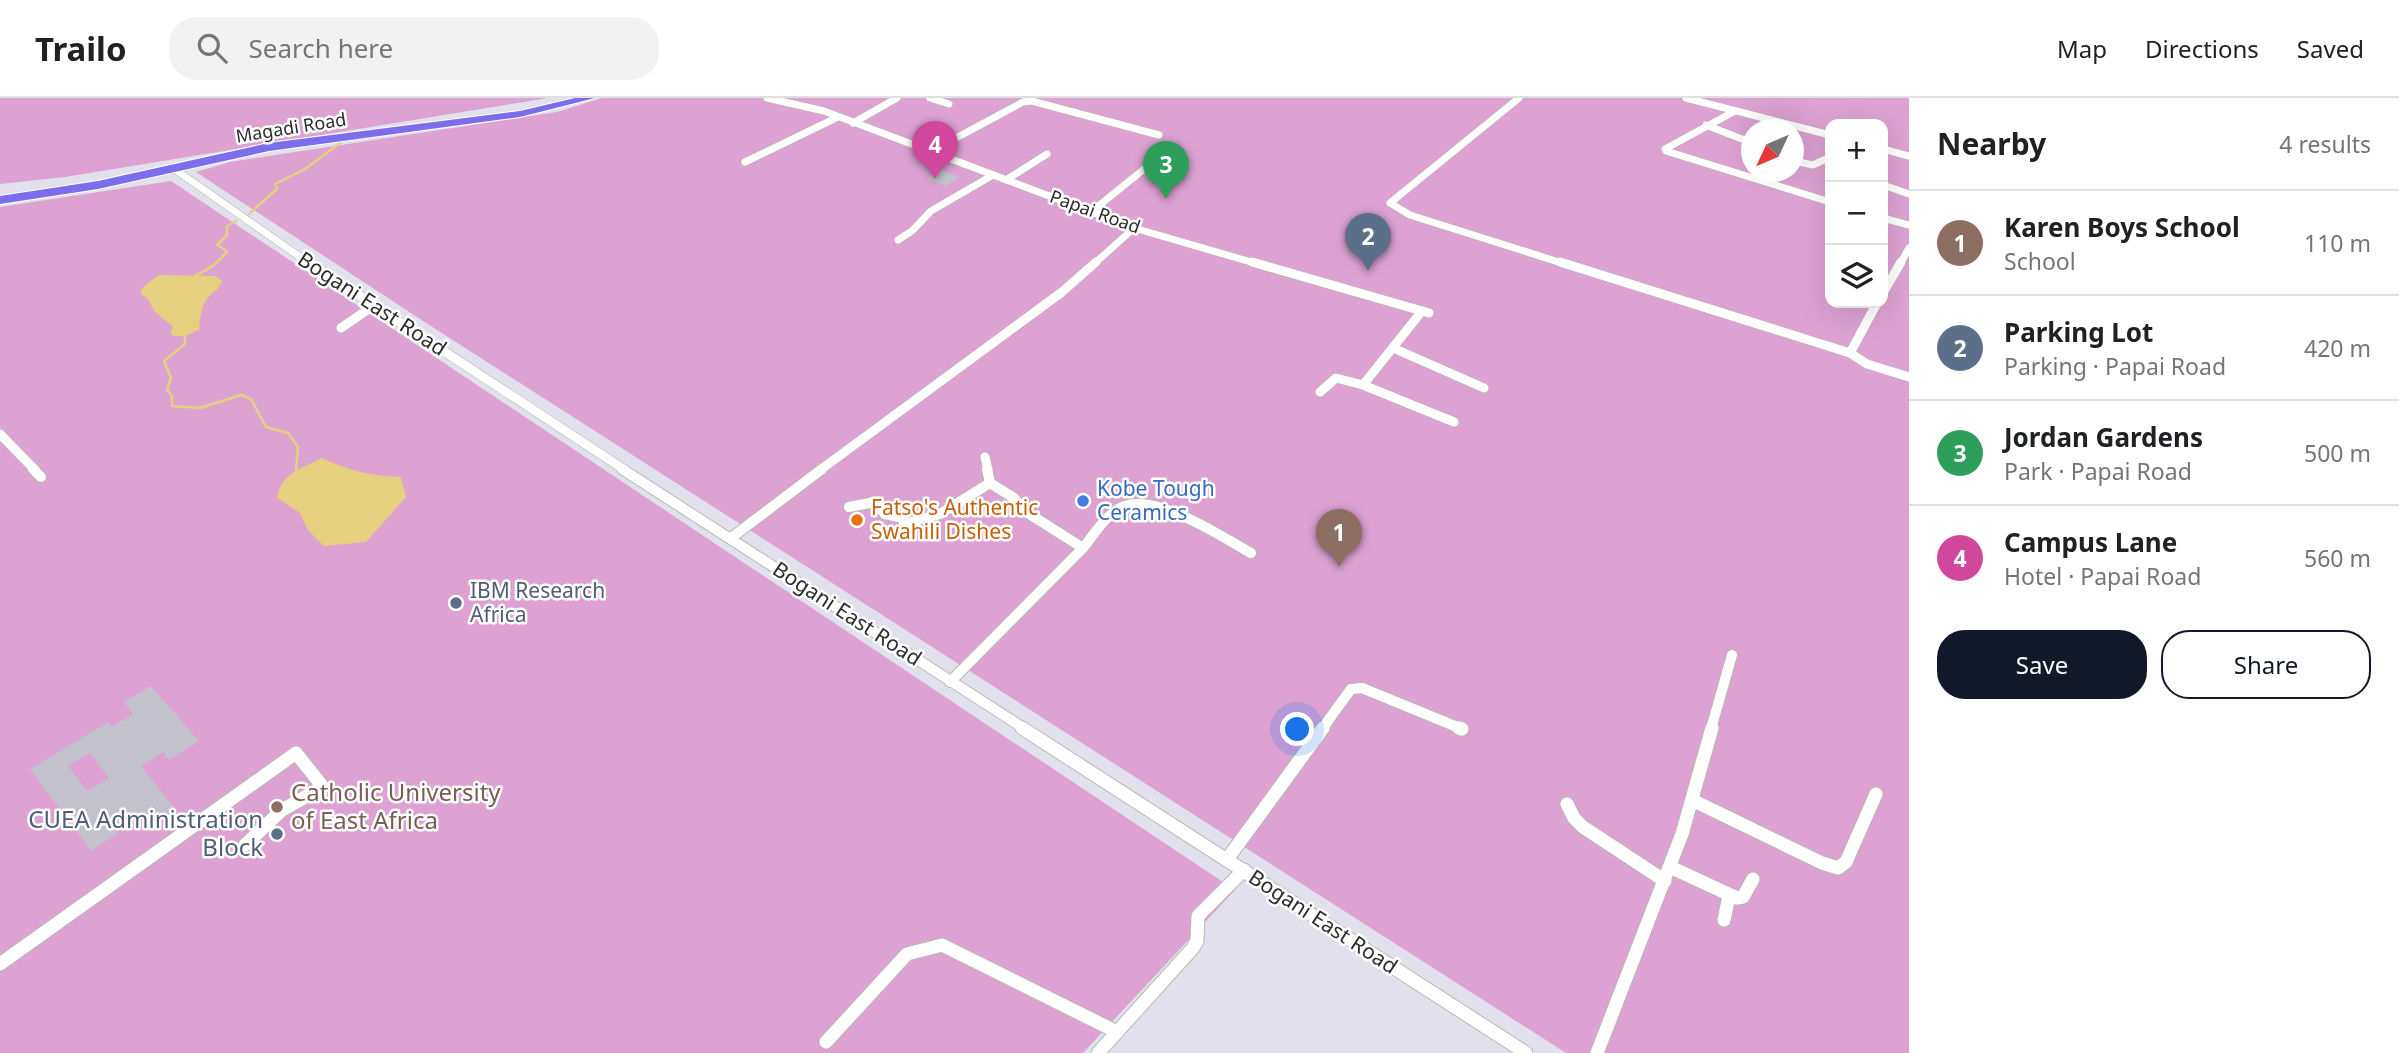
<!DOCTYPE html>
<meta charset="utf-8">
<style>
:root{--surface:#fff;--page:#f2f2f2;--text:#202124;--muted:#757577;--line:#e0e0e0;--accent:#111827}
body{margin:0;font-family:"Noto Sans",sans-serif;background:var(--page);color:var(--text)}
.controls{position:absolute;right:21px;top:21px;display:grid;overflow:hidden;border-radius:14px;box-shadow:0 7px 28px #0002}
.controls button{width:63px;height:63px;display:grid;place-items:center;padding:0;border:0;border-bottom:2px solid var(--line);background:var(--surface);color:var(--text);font:35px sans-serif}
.compass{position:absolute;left:1741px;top:21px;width:63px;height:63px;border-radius:50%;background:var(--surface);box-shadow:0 7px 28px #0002;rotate:226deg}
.you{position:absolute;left:1298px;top:632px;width:24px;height:24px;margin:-18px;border:5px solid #fff;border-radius:50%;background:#1a73e8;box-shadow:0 0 0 10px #1a73e833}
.badge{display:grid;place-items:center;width:46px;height:46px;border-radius:50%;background:var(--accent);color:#fff;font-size:23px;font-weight:700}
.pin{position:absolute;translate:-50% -58px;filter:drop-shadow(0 2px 4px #0008)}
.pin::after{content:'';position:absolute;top:37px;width:24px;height:21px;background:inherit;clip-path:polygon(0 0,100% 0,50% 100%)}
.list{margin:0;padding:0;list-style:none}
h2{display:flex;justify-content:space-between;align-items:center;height:91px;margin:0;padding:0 28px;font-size:30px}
h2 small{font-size:23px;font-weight:400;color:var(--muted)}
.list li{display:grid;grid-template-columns:46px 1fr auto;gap:21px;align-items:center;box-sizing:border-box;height:105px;padding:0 28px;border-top:2px solid var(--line)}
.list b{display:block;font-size:26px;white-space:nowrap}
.list p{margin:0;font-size:23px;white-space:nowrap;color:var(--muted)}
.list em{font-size:23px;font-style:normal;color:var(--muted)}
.actions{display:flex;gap:14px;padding:21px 28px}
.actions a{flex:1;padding:16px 0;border:2px solid var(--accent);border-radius:28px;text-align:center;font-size:24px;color:var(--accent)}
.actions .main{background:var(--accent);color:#fff}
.icon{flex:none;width:38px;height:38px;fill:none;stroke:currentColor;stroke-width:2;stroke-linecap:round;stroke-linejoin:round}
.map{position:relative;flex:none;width:1909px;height:955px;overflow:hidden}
header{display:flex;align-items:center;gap:42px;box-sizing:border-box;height:98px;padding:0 35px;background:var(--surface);border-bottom:2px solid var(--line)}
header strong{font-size:33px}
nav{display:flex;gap:38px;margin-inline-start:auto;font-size:24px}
.search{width:490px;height:63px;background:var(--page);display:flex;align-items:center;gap:18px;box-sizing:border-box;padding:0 24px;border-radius:28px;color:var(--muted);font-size:26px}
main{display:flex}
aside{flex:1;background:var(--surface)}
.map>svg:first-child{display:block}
.green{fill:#dda2d2;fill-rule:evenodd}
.water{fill:#e4d07e}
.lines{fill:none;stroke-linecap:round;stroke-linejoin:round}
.stream{stroke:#e4d07e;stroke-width:2.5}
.building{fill:#c3c1cc;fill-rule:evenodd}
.minor-far3-casing{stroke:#b7bbb0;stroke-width:8}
.minor-far2-casing{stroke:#b7bbb0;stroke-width:10}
.minor-far1-casing{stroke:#b7bbb0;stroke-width:12}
.minor-casing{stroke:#b7bbb0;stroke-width:15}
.trunk-casing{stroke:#fff;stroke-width:2}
.minor-far3{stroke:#fff;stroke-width:7}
.minor-far2{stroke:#fff;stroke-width:9}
.minor-far1{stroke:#fff;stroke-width:10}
.minor{stroke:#fff;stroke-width:13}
.trunk{fill:#7d6dea;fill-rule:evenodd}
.shop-dot{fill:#3f7fe0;stroke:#fff;stroke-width:2.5}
.food-dot{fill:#e8710a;stroke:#fff;stroke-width:2.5}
.service-dot{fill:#5c6f8a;stroke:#fff;stroke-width:2.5}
.education-dot{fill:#8d6e63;stroke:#fff;stroke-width:2.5}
.labels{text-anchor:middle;stroke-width:5;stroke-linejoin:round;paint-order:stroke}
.far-street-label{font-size:18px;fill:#2c2c2c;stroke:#fff}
.street-label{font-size:21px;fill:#2c2c2c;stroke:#fff}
.shop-label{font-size:21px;fill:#366cbe;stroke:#fff;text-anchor:start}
.food-label{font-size:21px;fill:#c56008;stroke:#fff;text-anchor:start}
.service-label{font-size:21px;fill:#4e5e75;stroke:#fff;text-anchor:start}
.near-education-label{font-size:24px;fill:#785e54;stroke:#fff;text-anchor:start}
.near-service-label{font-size:24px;fill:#4e5e75;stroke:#fff;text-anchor:end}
</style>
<header>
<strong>Trailo</strong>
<div class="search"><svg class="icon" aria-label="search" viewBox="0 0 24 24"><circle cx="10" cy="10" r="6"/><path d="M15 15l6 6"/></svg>Search here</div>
<nav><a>Map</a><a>Directions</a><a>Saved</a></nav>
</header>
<main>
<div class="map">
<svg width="1909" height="955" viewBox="0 0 1909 955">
<rect width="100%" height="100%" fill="#e1e0ec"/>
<g class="green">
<polygon points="0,0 548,0 65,79 0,86"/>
<path d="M602 0H1909V955H1566L420 221 196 74 230 64 557 14ZM1830 26H1883V205H1830ZM1752 32H1794V74H1752Z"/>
<polygon points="171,83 1235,792 1083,955 0,955 0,109"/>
</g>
<g class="water">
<path d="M159 177 216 178 222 183C219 193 212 194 206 202 201 210 200 222 199 232L185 238H173L170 234 173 229 154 213 148 201 140 195 143 189Z"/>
<path d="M322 360C349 373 372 378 401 379L406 399 366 444 324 448 308 432 299 414 277 400C282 374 301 371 322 360Z"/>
</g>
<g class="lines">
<g class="stream">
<polyline points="249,116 277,91 275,86 305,71 344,42"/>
<path d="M195 178C208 172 219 165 227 153L217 147 227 137V128L236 123"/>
<polyline points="185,238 185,246 164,263 171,280 167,292 172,298 172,308 200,310 241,297 251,301 266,329 288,335 298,349 296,372"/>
</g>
</g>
<g class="building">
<polygon points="942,72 960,79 946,88 927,81"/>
<path d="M151 588 199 643 169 662 163 654 141 668 175 711 150 727 140 715 115 731 118 735 91 753 30 671 108 624 112 629 133 616 124 604ZM90 655 109 680 87 693 68 668Z"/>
</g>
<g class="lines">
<g class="minor-far3-casing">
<g id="minor-far3">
<polyline points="767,0 824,13 1134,130 1258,166"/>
<polyline points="930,0 949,6"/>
<polyline points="1519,0 1390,105 1410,117 1565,166"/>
<polyline points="1686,0 1830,37"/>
<polyline points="1735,13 1665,51 1666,53 1830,104"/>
<polyline points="853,25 897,0"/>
<polyline points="1706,27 1752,45"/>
<polyline points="1883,51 1909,58"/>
<polyline points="930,54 1023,4 1032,3 1159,37"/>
<polyline points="1794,63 1813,67 1830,59"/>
<polyline points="745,64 838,19"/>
<polyline points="173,70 310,166"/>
<polyline points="1006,82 1047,56"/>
<polyline points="1883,87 1909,96"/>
<polyline points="1091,114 1143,72"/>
<polyline points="1883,120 1909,127"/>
<polyline points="898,142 912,133 931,113 993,77"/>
<polyline points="1094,166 1134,130"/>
<polyline points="1900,166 1909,150"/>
</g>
</g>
<g class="minor-far2-casing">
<g id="minor-far2">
<polyline points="308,164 625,372"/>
<polyline points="1252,164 1429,215"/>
<polyline points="1560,164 1850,255"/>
<polyline points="1883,195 1901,164"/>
<polyline points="1877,205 1850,255 1867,266 1909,279"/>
<polyline points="1422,213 1363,287 1454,324"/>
<polyline points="341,230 373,208"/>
<polyline points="1393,250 1484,290"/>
<polyline points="1320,294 1336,280 1363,287"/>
<polyline points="0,336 35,372"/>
<polyline points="985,359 988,372"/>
<polyline points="820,372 1062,194 1096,164"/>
</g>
</g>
<g class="minor-far1-casing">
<g id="minor-far1">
<polyline points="33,371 41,379"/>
<polyline points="622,371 1025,631"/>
<polyline points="987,371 990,385"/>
<polyline points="849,409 875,404 885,416 903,420 904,426 940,416 990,385 1014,400 1023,412 1083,450 950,584"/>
<polyline points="731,440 822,371"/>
<path d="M1083 450C1094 437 1104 419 1120 410 1153 392 1222 439 1251 455"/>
<polyline points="1322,631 1351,591 1362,590 1462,631"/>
<polyline points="1711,631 1732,557"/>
</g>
</g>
<g class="minor-casing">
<g id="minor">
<polyline points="1022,630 1526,955"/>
<polyline points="1459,630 1462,631"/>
<polyline points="1692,702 1822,765 1838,770 1846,764 1876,696"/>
<polyline points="1567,706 1574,720 1583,729 1665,783"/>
<polyline points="1228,760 1323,630"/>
<polyline points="1670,769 1737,800 1743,799 1753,781"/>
<polyline points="1724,822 1729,798"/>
<polyline points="0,866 296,655 323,689 282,712 245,747"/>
<polyline points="826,944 907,856 942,847 1117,934"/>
<polyline points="1098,955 1193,850 1197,843 1198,818 1244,772"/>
<polyline points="1597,955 1682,736 1712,630"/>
</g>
</g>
<g class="trunk-casing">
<polygon id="trunk" points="575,0 595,0 520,19 269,53 98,91 0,106 0,98 98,83 269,45 520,13"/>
</g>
<use href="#minor-far3" class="minor-far3"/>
<use href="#minor-far2" class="minor-far2"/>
<use href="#minor-far1" class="minor-far1"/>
<use href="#minor" class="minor"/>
<use href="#trunk" class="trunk"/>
</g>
<circle class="shop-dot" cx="1083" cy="403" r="7"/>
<circle class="food-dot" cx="857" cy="422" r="7"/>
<g class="service-dot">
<circle cx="456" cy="505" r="7"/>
<circle cx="277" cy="736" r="7"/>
</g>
<circle class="education-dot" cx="277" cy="709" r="7"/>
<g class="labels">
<g class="far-street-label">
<text transform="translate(291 30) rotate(-9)" y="6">Magadi Road</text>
<text transform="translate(1095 114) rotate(20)" y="6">Papai Road</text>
</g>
<g class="street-label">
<text transform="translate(372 206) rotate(33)" y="7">Bogani East Road</text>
<text transform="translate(847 516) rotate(33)" y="7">Bogani East Road</text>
<text transform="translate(1323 824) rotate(33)" y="7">Bogani East Road</text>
</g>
<g class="shop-label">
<text x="1097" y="398">Kobe Tough<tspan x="1097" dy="24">Ceramics</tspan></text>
</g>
<g class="food-label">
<text x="871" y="417">Fatso's Authentic<tspan x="871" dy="24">Swahili Dishes</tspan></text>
</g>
<g class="service-label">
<text x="470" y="500">IBM Research<tspan x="470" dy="24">Africa</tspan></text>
</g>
<g class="near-education-label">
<text x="291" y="703">Catholic University<tspan x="291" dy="28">of East Africa</tspan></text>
</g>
<g class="near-service-label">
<text x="263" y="730">CUEA Administration<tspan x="263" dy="28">Block</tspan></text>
</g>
</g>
</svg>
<div class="controls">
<button>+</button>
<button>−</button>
<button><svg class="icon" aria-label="layers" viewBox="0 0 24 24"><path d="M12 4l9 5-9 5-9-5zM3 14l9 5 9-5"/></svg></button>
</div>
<svg class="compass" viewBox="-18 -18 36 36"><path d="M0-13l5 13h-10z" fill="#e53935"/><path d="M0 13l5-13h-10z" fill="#757577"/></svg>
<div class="you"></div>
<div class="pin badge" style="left:1339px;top:469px;background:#8d6e63">1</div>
<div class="pin badge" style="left:1368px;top:173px;background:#5c6f8a">2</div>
<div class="pin badge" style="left:1166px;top:101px;background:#2e9e5b">3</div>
<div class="pin badge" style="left:935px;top:81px;background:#d1479c">4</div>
</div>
<aside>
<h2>Nearby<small>4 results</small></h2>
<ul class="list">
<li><span class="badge" style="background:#8d6e63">1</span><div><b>Karen Boys School</b><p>School</p></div><em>110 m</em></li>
<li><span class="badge" style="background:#5c6f8a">2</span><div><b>Parking Lot</b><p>Parking · Papai Road</p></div><em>420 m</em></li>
<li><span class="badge" style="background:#2e9e5b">3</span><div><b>Jordan Gardens</b><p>Park · Papai Road</p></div><em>500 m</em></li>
<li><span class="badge" style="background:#d1479c">4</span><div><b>Campus Lane</b><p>Hotel · Papai Road</p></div><em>560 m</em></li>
</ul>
<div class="actions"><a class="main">Save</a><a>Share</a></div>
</aside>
</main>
